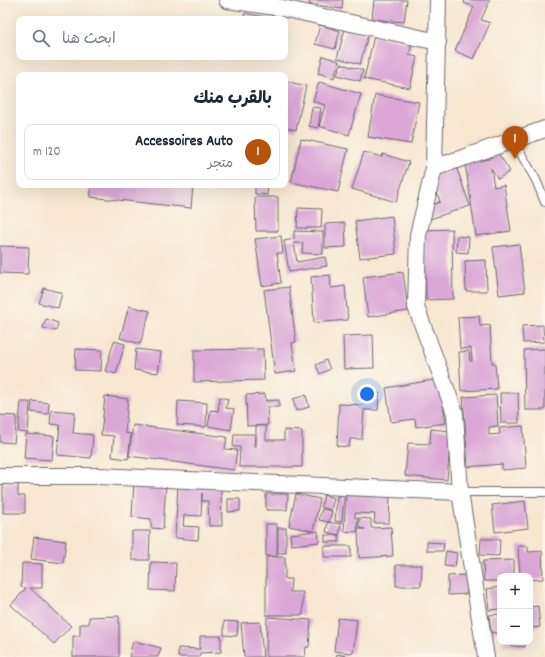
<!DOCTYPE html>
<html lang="ar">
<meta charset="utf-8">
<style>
:root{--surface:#fff;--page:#f6f6f7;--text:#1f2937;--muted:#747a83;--line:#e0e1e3;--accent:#b45309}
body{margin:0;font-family:Dekko,"Playpen Sans Arabic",sans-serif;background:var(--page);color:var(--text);direction:rtl}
.controls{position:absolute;right:12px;bottom:12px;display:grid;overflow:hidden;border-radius:8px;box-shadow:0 4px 16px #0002}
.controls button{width:36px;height:36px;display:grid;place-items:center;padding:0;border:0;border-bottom:1px solid var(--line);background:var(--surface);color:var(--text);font:20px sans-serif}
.you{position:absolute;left:367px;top:394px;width:14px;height:14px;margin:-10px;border:3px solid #fff;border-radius:50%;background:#1a73e8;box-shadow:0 0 0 6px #1a73e833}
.badge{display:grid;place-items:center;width:26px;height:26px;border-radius:50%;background:var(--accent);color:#fff;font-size:13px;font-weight:700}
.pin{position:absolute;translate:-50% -33px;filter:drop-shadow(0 1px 2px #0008)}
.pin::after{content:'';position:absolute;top:21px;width:14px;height:12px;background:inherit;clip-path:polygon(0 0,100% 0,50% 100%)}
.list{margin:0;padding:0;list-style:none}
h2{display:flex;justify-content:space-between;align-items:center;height:52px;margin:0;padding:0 16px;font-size:17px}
h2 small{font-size:13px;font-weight:400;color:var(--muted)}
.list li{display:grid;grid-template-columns:26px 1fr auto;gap:12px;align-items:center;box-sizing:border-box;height:56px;margin:0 8px 8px;padding:0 8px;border:1px solid var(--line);border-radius:8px}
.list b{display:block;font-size:15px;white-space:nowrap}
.list p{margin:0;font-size:13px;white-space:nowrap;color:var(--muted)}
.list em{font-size:13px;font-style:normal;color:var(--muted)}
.icon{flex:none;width:22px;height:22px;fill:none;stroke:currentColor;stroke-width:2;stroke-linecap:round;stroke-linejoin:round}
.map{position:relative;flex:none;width:545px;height:657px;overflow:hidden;direction:ltr}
.search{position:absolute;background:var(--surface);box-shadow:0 4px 16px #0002;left:16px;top:16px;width:272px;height:44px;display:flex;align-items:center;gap:10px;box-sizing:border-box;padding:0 14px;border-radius:8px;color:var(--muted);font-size:15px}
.panel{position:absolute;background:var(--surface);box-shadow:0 4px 16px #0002;left:16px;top:72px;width:272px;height:116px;border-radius:8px;direction:rtl}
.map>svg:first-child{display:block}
.building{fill:#daa7d7}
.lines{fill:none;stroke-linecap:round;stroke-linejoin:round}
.service-casing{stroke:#6d6770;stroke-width:10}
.minor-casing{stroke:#6d6770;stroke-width:18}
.service{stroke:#fff;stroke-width:8}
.minor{stroke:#fff;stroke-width:16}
</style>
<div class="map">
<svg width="545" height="657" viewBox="0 0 545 657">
<rect width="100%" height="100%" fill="#fbf7ec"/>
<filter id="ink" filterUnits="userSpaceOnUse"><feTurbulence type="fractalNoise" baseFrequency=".025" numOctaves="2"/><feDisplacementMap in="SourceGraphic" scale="8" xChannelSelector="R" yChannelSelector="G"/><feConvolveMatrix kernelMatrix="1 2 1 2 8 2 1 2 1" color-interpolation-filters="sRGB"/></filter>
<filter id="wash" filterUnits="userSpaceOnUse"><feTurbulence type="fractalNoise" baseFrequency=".012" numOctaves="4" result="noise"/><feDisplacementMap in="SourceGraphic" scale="16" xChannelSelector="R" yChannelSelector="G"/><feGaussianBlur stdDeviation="0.9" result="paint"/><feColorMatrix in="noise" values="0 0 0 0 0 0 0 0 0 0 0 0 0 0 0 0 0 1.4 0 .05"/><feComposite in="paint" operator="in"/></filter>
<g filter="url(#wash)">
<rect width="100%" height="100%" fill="#f7e7d1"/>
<g id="blocks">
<g class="building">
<polygon points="310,0 343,0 342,9 309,4"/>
<polygon points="374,0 407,0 404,22 372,19"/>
<polygon points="465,0 490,0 481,20 490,23 474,59 455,51 474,7 464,3"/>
<polygon points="245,13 269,18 269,19 243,19"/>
<polygon points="320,25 340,31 335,49 315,44"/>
<polygon points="345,29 368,35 360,64 337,58"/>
<polygon points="374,36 412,43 409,55 417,57 410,88 364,79"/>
<polygon points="323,56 339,61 334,78 318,73"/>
<polygon points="249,57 267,57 266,61"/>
<polygon points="341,64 363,70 360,81 337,75"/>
<polygon points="285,81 306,86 296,130 285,127"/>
<polygon points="319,82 361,94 349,135 319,126 325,105 313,101"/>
<polygon points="375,95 419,102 411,144 368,137"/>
<polygon points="312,107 321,108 318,128 309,126"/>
<polygon points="301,139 348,149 338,192 291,182"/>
<polygon points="364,152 382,157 383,154 409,162 396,202 352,189"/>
<polygon points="498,153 510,171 498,179 491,168 494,187 504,185 511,231 476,236 465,163 489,159"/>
<polygon points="457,169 470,206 430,219 426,207 440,202 432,177"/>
<polygon points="92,185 193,185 191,208 90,197"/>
<polygon points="255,185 268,185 267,195 255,194"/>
<polygon points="255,197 278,197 278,231 256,231"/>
<polygon points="298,208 322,209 321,228 297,228"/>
<polygon points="392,216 396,254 360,258 355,221"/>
<polygon points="345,223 346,247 325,248 325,224"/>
<polygon points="452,229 453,299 426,300 425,230"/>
<polygon points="294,231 323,232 323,254 302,253 303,243 294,243 297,262 325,257 327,266 289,272 284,241 294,239"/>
<polygon points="281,236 283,253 277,253 281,283 262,286 255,239"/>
<polygon points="457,236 469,237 468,253 456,252"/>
<polygon points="519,244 525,292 499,295 493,247"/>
<polygon points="0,246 29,247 28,274 0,273"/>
<polygon points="486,260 487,291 466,291 465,261"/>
<polygon points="403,272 408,311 368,317 363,277"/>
<polygon points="330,275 331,288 345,286 348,320 314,323 311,277"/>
<polygon points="289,287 296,342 292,343 296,371 275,374 264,290"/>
<polygon points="44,288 62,293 58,308 39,303"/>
<polygon points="129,306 150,311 140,344 120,338"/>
<polygon points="479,316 480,326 490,325 492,363 495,363 497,389 461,391 459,352 469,351 470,361 472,361 471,348 460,349 458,317"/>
<polygon points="46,319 58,323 56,331 43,328"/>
<polygon points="543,325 544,342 523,343 522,326"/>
<polygon points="373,335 374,368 344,369 343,336"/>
<polygon points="114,341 125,344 116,374 105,371"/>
<polygon points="76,349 102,350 101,371 75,370"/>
<polygon points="136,349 161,352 158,373 134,370"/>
<polygon points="263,349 264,380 194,382 194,350"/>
<polygon points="545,349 545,410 525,410 524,350"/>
<polygon points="326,360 330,369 320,374 316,365"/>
<polygon points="439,379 446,423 416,427 415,419 391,422 386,388"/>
<polygon points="364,392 379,393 378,410 364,410 362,439 350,439 349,447 337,446 339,404 363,405"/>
<polygon points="500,393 518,393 519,423 501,423"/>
<polygon points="265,394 266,401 279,400 279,407 267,407 268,425 247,426 246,395"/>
<polygon points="306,395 309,407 296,411 293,399"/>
<polygon points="496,395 498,426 489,427 489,435 500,434 499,428 523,426 526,468 502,470 502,464 468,467 463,397"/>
<polygon points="105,396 128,399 125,433 131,434 128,459 112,457 114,436 101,435"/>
<polygon points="220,397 228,399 226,408 234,409 231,430 208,426 211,410 218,411"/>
<polygon points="32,401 49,403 48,414 31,412"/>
<polygon points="178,401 207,403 206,427 177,425"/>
<polygon points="21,402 30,402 28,433 18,432"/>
<polygon points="51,410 75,412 73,433 93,435 91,458 57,455 60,425 50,424"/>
<polygon points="0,415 17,416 14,443 0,442"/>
<polygon points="133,425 227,437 225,449 237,450 234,470 129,456"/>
<polygon points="256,426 266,426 266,440 284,440 284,430 302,431 302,467 239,467 240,447 233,447 234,434 255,434 254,446 256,446"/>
<polygon points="431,429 451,431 447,480 405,476 408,443 430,444"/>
<polygon points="26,434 54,436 52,460 24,458"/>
<polygon points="134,481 166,484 163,529 151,528 151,519 132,517"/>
<polygon points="3,483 18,483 18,496 25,496 25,513 3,513"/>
<polygon points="178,485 202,486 202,489 221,489 222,526 209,526 208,501 202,501 202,493 201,516 184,515 183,526 199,527 198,540 175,538"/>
<polygon points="346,491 390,494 389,523 374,523 375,514 355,513 355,518 358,518 357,532 344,531"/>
<polygon points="266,494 288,494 287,510 266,510"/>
<polygon points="296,494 320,499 313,531 289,526"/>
<polygon points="324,495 334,498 331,510 321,507"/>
<polygon points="337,496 344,496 342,522 335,521"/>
<polygon points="228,499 240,499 240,511 228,512"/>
<polygon points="525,501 528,528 495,532 492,505"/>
<polygon points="322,509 332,511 329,522 319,520"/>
<polygon points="359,518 371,519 371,528 391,527 393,556 359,558 358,529 365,529 359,528"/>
<polygon points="328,522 341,524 339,535 326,532"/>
<rect x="266" y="524" width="11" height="32"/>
<rect x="278" y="528" width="8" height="25"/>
<polygon points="132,531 150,531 149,560 132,560"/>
<polygon points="318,531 319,542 291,545 290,534"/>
<rect x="325" y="535" width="14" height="7"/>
<polygon points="34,537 66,541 63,563 31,559"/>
<polygon points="481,539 500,539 499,556 480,555"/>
<polygon points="427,542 444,543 443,551 427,551"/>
<rect x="324" y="546" width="27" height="11"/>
<polygon points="518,546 528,546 528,552 542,551 543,579 530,580 530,576 520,576"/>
<polygon points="446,551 457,553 455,567 444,566"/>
<polygon points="266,557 285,557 285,579 291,579 290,592 303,592 303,615 266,615"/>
<polygon points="514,560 514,576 500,576 500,581 484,581 483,561"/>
<polygon points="151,562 176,563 175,591 150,590"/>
<polygon points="22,563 42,564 42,588 30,588 71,626 54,644 11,605 26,588 21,587"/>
<polygon points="396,565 422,565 421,586 396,586"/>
<polygon points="466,575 467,594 448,595 448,576"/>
<polygon points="500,587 500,609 489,610 487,589"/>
<polygon points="538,606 540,627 530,628 530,607"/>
<polygon points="500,614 500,632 491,633 489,615"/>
<polygon points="119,616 119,657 73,657 73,636 80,636 80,624 89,624 89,617"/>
<polygon points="267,617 311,620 309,647 306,647 305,657 266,657"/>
<polygon points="338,618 357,620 353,653 334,651"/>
<polygon points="224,621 238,622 237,636 224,635"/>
<polygon points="260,622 263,657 244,657 241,623"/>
<polygon points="200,636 221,636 221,652 200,653 199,657 178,657 178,648 200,649"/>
<polygon points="133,641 161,648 158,657 129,657"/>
<polygon points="503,642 525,642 525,647 503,645"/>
<polygon points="337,654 346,656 346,657 336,657"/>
</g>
</g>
</g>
<g filter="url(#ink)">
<use href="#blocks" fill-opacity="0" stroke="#6d6770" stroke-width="1"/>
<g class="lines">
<g class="service-casing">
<g id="service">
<polyline points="513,140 536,180 545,202"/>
<polyline points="460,492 545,492"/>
</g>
</g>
<g class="minor-casing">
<g id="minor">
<polyline points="227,0 282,8 438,42"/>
<polyline points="434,168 438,0"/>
<polyline points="0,476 98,476 460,492"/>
<polyline points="486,657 460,492 455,413 416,307 418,235 434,168 545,129"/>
</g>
</g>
<use href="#service" class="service"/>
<use href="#minor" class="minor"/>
</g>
</g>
</svg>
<div class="controls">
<button>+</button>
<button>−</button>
</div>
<div class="you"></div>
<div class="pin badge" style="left:515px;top:159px">1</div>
<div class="search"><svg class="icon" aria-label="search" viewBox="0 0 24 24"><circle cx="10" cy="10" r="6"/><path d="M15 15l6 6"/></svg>ابحث هنا</div>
<section class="panel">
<h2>بالقرب منك<small></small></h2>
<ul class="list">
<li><span class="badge">1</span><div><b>Accessoires Auto</b><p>متجر</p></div><em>120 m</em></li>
</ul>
</section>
</div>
